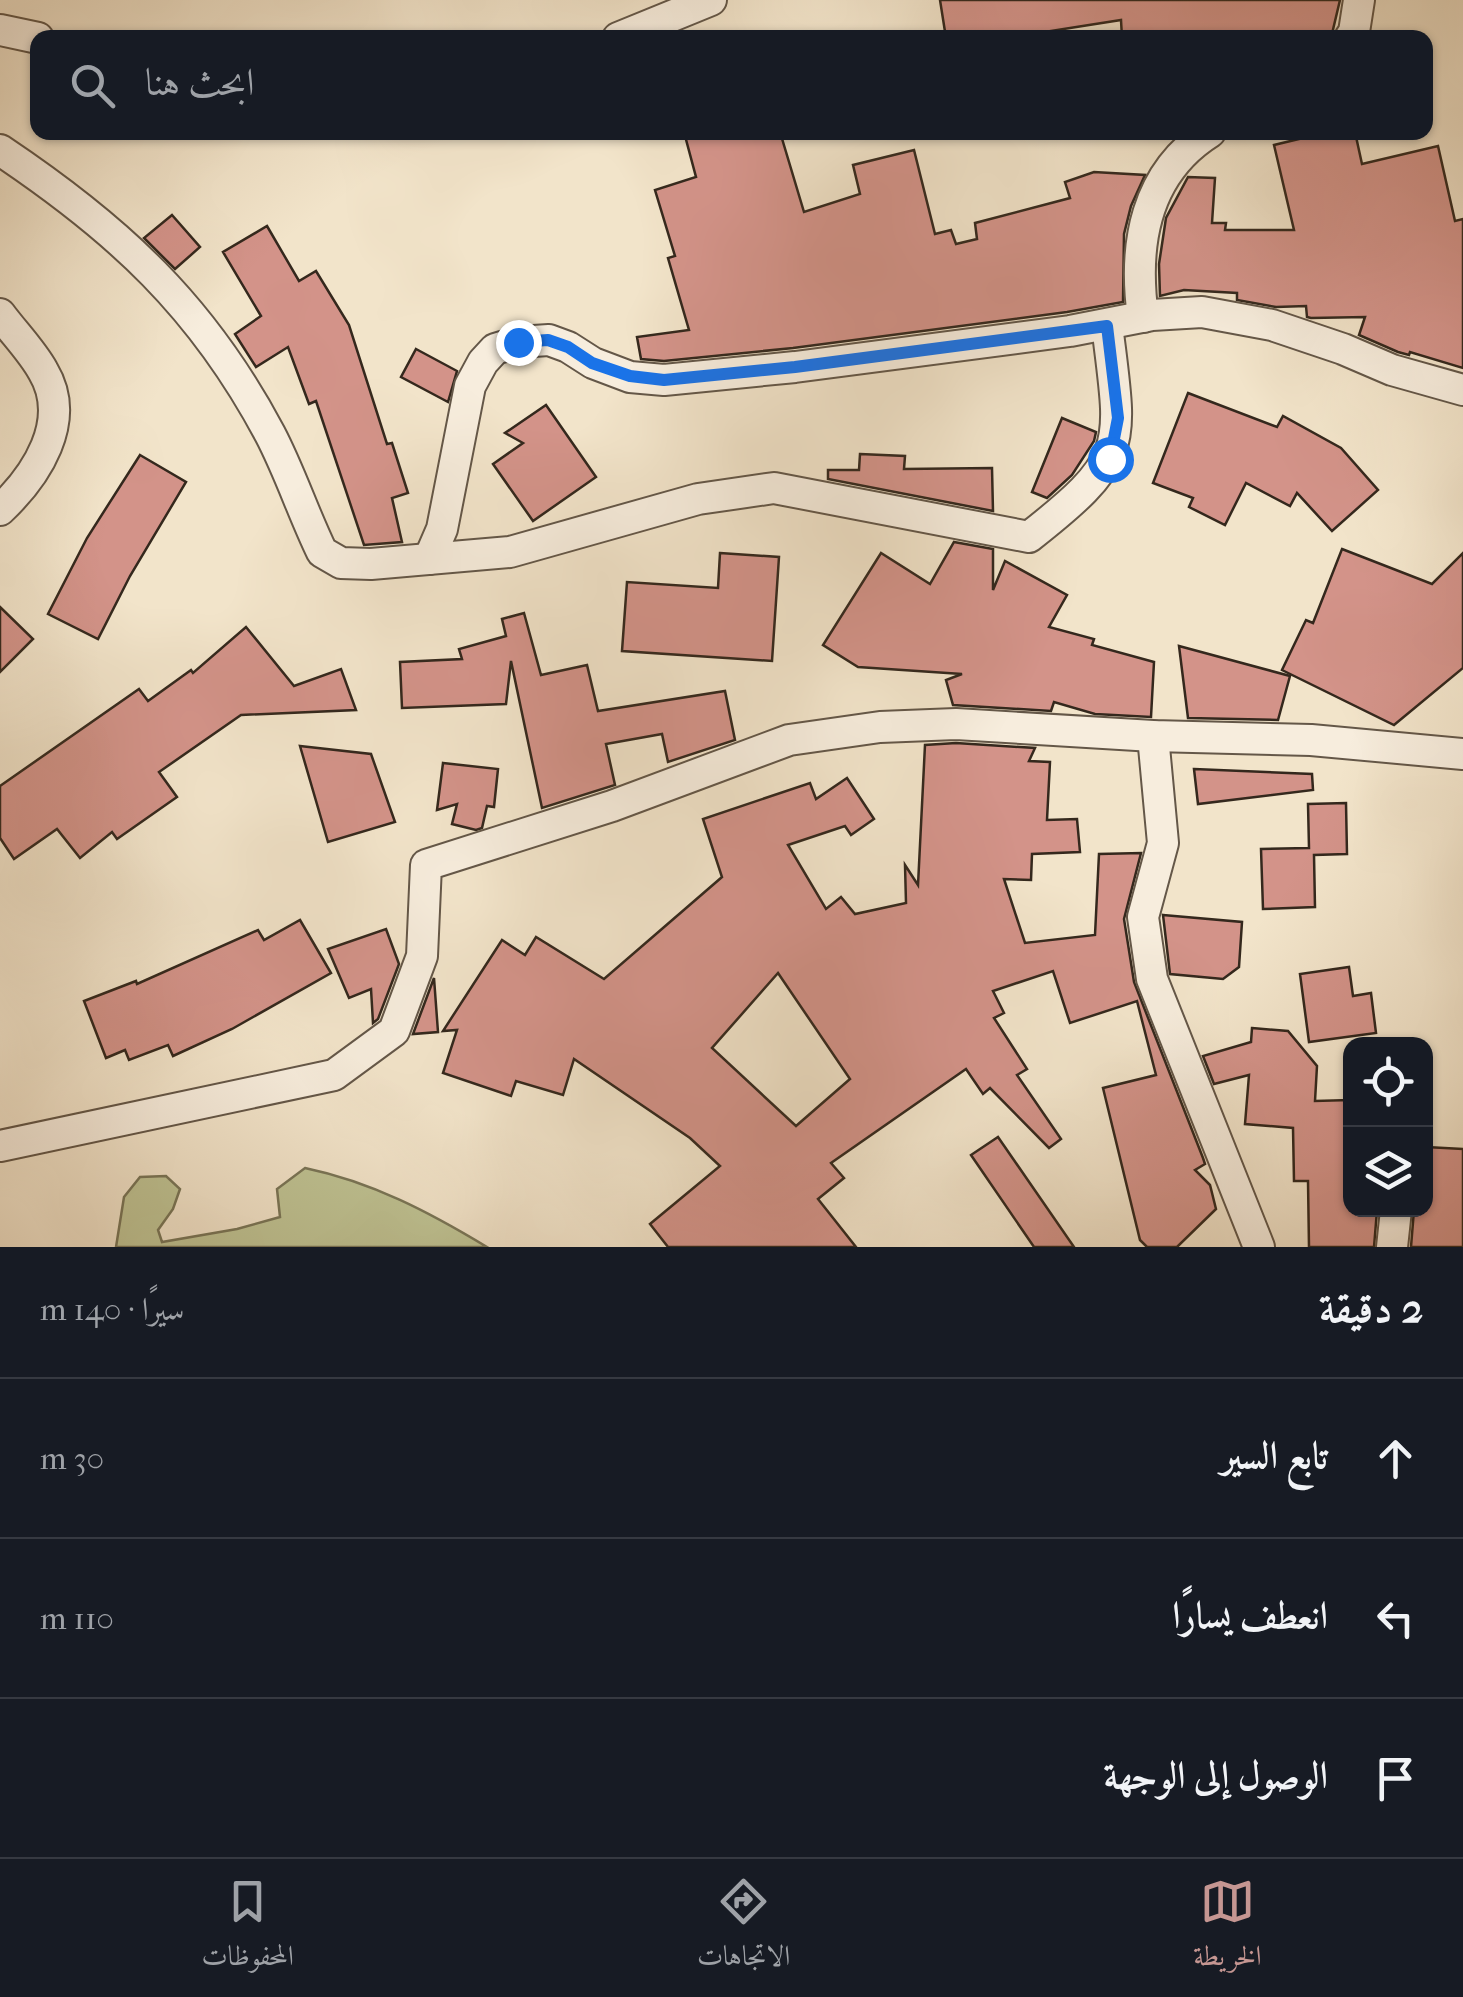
<!DOCTYPE html>
<html lang="ar">
<meta charset="utf-8">
<style>
:root{--surface:#171b24;--page:#20242c;--text:#f1f3f6;--muted:#9ea1a6;--line:#363941;--accent:#c59692}
body{margin:0;font-family:"IM FELL French Canon",Amiri,serif;background:var(--page);color:var(--text);direction:rtl}
.controls{position:absolute;right:30px;bottom:30px;display:grid;overflow:hidden;border-radius:20px;box-shadow:0 2px 8px #0004}
.controls button{width:90px;height:90px;display:grid;place-items:center;padding:0;border:0;border-bottom:2px solid var(--line);background:var(--surface);color:var(--text);font:50px sans-serif}
.stop{position:absolute;width:30px;height:30px;margin:-22px;border:8px solid #1a73e8;border-radius:50%;background:#fff}
.stop.end{background:#1a73e8;border-color:#fff;box-shadow:0 2px 10px #0008}
.list{margin:0;padding:0;list-style:none}
h2{display:flex;justify-content:space-between;align-items:center;height:130px;margin:0;padding:0 40px;font-size:42px}
h2 small{font-size:32px;font-weight:400;color:var(--muted)}
.list li{display:grid;grid-template-columns:65px 1fr auto;gap:30px;align-items:center;box-sizing:border-box;height:160px;padding:0 40px;border-top:2px solid var(--line)}
.list b{display:block;font-size:38px;white-space:nowrap}
.list em{font-size:32px;font-style:normal;color:var(--muted)}
.icon{flex:none;width:55px;height:55px;fill:none;stroke:currentColor;stroke-width:2;stroke-linecap:round;stroke-linejoin:round}
.map{position:relative;flex:none;width:1463px;height:1247px;overflow:hidden;direction:ltr}
.search{position:absolute;background:var(--surface);box-shadow:0 2px 8px #0004;left:30px;right:30px;top:30px;height:110px;display:flex;align-items:center;gap:25px;box-sizing:border-box;padding:0 35px;border-radius:20px;color:var(--muted);font-size:38px}
.sheet{height:610px;background:var(--surface)}
nav{display:flex;justify-content:space-around;align-items:center;box-sizing:border-box;height:140px;border-top:2px solid var(--line);background:var(--surface);font-size:28px;color:var(--muted)}
nav a{display:grid;justify-items:center;gap:5px}
nav .on{color:var(--accent)}
.map>svg:first-child{display:block}
.green{fill:#bfc394;stroke:#7a7658;stroke-width:2.5}
.building{fill:#d39389;stroke:#34281d;stroke-width:2.5;fill-rule:evenodd}
.lines{fill:none;stroke-linecap:round;stroke-linejoin:round}
.minor-casing{stroke:#645748;stroke-width:34}
.minor{stroke:#f7eddd;stroke-width:30}
.route{stroke:#1a73e8;stroke-width:12}
</style>
<div class="map">
<svg width="1463" height="1247" viewBox="0 0 1463 1247">
<rect width="100%" height="100%" fill="#f2e4ca"/>
<filter id="stains"><feTurbulence type="fractalNoise" baseFrequency=".002" numOctaves="4"/><feColorMatrix values="0 0 0 0 .2 0 0 0 0 .09 0 0 0 0 .02 0 0 0 .5 -.17"/></filter>
<radialGradient id="worn" r=".72"><stop offset=".6" stop-color="#630" stop-opacity="0"/><stop offset="1" stop-color="#630" stop-opacity=".3"/></radialGradient>
<path class="green" d="M305 1168C372 1182 429 1212 487 1247H116L124 1197 140 1177 166 1176 180 1189 173 1209 158 1230 162 1242 237 1229 280 1217 277 1189Z"/>
<g class="building">
<polygon points="940,0 1340,0 1331,38 1122,38 1121,20 1007,38 946,38"/>
<polygon points="684,132 780,132 804,212 860,194 853,165 914,150 935,234 951,230 956,244 977,239 975,223 1070,198 1065,182 1094,172 1145,175 1131,206 1124,234 1123,302 1067,312 793,348 664,361 641,359 637,337 689,330 668,258 675,256 655,190 696,177"/>
<polygon points="1328,132 1355,132 1362,164 1438,146 1455,221 1463,219 1463,368 1410,352 1409,355 1398,352 1359,335 1365,317 1311,318 1307,317 1306,306 1276,307 1237,300 1237,293 1184,290 1160,296 1159,264 1166,218 1188,177 1215,178 1212,223 1226,223 1225,230 1294,230 1274,145"/>
<polygon points="172,215 200,247 175,269 144,238"/>
<polygon points="267,226 299,281 316,271 349,325 387,444 392,443 408,493 392,498 402,542 364,545 316,401 309,404 288,347 256,367 235,334 261,316 223,252"/>
<polygon points="416,349 457,371 448,402 401,377"/>
<polygon points="1188,393 1277,427 1283,416 1341,448 1378,490 1332,531 1297,493 1290,506 1246,483 1225,525 1189,507 1193,498 1153,483"/>
<polygon points="546,405 596,477 533,521 493,464 523,443 505,433"/>
<polygon points="1062,418 1096,432 1094,441 1072,475 1047,498 1032,492"/>
<polygon points="860,454 905,456 904,469 992,468 993,511 828,479 828,470 859,470"/>
<polygon points="140,455 186,482 130,576 98,639 48,614 87,538"/>
<polygon points="954,542 993,549 993,590 1005,561 1067,595 1049,627 1094,639 1092,645 1154,662 1151,717 1095,714 1054,702 1051,711 953,705 946,680 962,674 858,667 823,645 881,553 930,584"/>
<polygon points="1342,549 1432,584 1463,553 1463,668 1394,725 1282,670 1306,620 1313,623"/>
<polygon points="720,553 779,557 772,661 622,651 627,582 718,588"/>
<polygon points="0,607 33,639 0,672"/>
<polygon points="524,613 541,675 587,665 598,711 725,691 735,740 668,762 662,734 606,744 615,785 542,808 511,661 506,704 402,708 400,662 462,659 459,649 506,636 502,619"/>
<polygon points="246,627 294,686 341,669 356,710 241,715 159,772 177,797 117,839 112,832 80,858 57,829 14,859 0,838 0,786 139,689 148,701 191,670 193,673"/>
<polygon points="1179,646 1290,676 1278,720 1188,718"/>
<path d="M956 743 1035 748 1029 761 1050 762 1047 820 1077 819 1080 852 1032 854 1031 880 1004 879 1025 943 1095 935 1099 854 1141 853 1124 919 1134 982 1203 1158 1205 1164 1195 1170 1210 1185 1216 1209 1177 1247H1147L1140 1240 1103 1088 1156 1075 1137 1001 1070 1023 1053 971 993 991 1004 1013 994 1018 1027 1069 1017 1075 1061 1139 1049 1148 990 1088 983 1094 966 1069 831 1163 844 1178 818 1199 856 1247H668L650 1224 720 1166 690 1138 574 1059 563 1095 516 1081 511 1096 443 1073 457 1030 443 1031 502 940 525 955 536 937 604 979 722 877 703 819 810 783 816 799 847 778 874 819 851 835 845 826 788 845 826 909 841 897 855 914 906 903 905 865 918 885 925 745ZM778 973 850 1079 796 1126 712 1048Z"/>
<polygon points="300,746 371,754 395,822 328,842"/>
<polygon points="443,763 498,769 494,807 487,806 482,828 476,830 452,824 457,804 437,810"/>
<polygon points="1194,769 1312,774 1313,790 1198,804"/>
<polygon points="1346,803 1347,854 1314,855 1315,907 1263,909 1261,849 1309,848 1308,804"/>
<polygon points="1163,915 1242,922 1239,967 1223,979 1170,974"/>
<polygon points="300,920 331,973 232,1029 173,1056 168,1045 129,1060 125,1050 106,1058 84,1001 136,981 137,984 258,930 264,940"/>
<polygon points="386,929 399,964 378,1019 373,1023 371,989 349,998 328,949"/>
<polygon points="1349,967 1353,996 1371,993 1376,1033 1309,1042 1300,974"/>
<polygon points="434,978 438,1032 413,1034"/>
<polygon points="1252,1028 1288,1031 1317,1066 1315,1101 1350,1100 1350,1210 1377,1210 1374,1247 1309,1247 1308,1181 1294,1181 1293,1128 1245,1124 1249,1075 1214,1084 1203,1056 1251,1042"/>
<polygon points="998,1137 1074,1247 1034,1247 971,1155"/>
<polygon points="1426,1147 1463,1149 1463,1247 1411,1247 1414,1210 1426,1210"/>
</g>
<g class="lines">
<g class="minor-casing">
<g id="minor">
<polyline points="0,30 38,38"/>
<polyline points="618,38 711,0"/>
<polyline points="1350,38 1354,32 1359,0"/>
<path d="M0 150C118 229 202 306 270 434 290 472 303 513 322 552L341 563 371 564 510 552 698 499 774 488 1029 537C1131 457 1122 447 1107 325"/>
<path d="M0 314C14 333 32 351 43 371 73 421 36 476 0 510"/>
<path d="M1143 317C1133 245 1145 173 1210 132"/>
<polyline points="429,559 442,529 470,386 483,362 495,349 518,342 549,340 568,347 593,363 630,377 664,380 795,367 1070,331 1152,315 1202,312 1272,325 1343,349 1392,370 1463,390"/>
<polyline points="1153,736 1163,843 1143,917 1152,979 1259,1247"/>
<polyline points="0,1146 334,1075 394,1031 422,956 426,865 612,806 789,740 880,727 956,724 1153,736 1311,740 1463,754"/>
<polyline points="1392,1247 1396,1210"/>
</g>
</g>
<use href="#minor" class="minor"/>
</g>
<g class="lines">
<polyline class="route" points="518,342 548,340 568,347 592,363 630,376 664,380 795,367 1107,326 1118,418 1110,459"/>
</g>
<rect width="100%" height="100%" filter="url(#stains)"/>
<rect width="100%" height="100%" fill="url(#worn)"/>
</svg>
<div class="controls">
<button><svg class="icon" aria-label="locate" viewBox="0 0 24 24"><circle cx="12" cy="12" r="6"/><path d="M12 2v4M12 18v4M2 12h4M18 12h4"/></svg></button>
<button><svg class="icon" aria-label="layers" viewBox="0 0 24 24"><path d="M12 4l9 5-9 5-9-5zM3 14l9 5 9-5"/></svg></button>
</div>
<div class="stop" style="left:1110px;top:459px"></div>
<div class="stop end" style="left:518px;top:342px"></div>
<div class="search"><svg class="icon" aria-label="search" viewBox="0 0 24 24"><circle cx="10" cy="10" r="6"/><path d="M15 15l6 6"/></svg>ابحث هنا</div>
</div>
<section class="sheet">
<h2>2 دقيقة<small>سيرًا · 140 m</small></h2>
<ul class="list">
<li><svg class="icon" aria-label="ahead" viewBox="0 0 24 24"><path d="M12 20V5M6 11l6-6 6 6"/></svg><div><b>تابع السير</b></div><em>30 m</em></li>
<li><svg class="icon" aria-label="left" viewBox="0 0 24 24"><path d="M17 20v-9H6M10 6l-5 5 5 5"/></svg><div><b>انعطف يسارًا</b></div><em>110 m</em></li>
<li><svg class="icon" aria-label="arrive" viewBox="0 0 24 24"><path d="M6 21V4h12l-3 4 3 4H6"/></svg><div><b>الوصول إلى الوجهة</b></div></li>
</ul>
</section>
<nav>
<a class="on"><svg class="icon" aria-label="map" viewBox="0 0 24 24"><path d="M3 6l6-2 6 2 6-2v14l-6 2-6-2-6 2zM9 4v14M15 6v14"/></svg>الخريطة</a>
<a><svg class="icon" aria-label="directions" viewBox="0 0 24 24"><path d="M12 3l9 9-9 9-9-9zM9 14v-3h6M13 9l2 2-2 2"/></svg>الاتجاهات</a>
<a><svg class="icon" aria-label="saved" viewBox="0 0 24 24"><path d="M7 4h10v16l-5-4-5 4z"/></svg>المحفوظات</a>
</nav>
